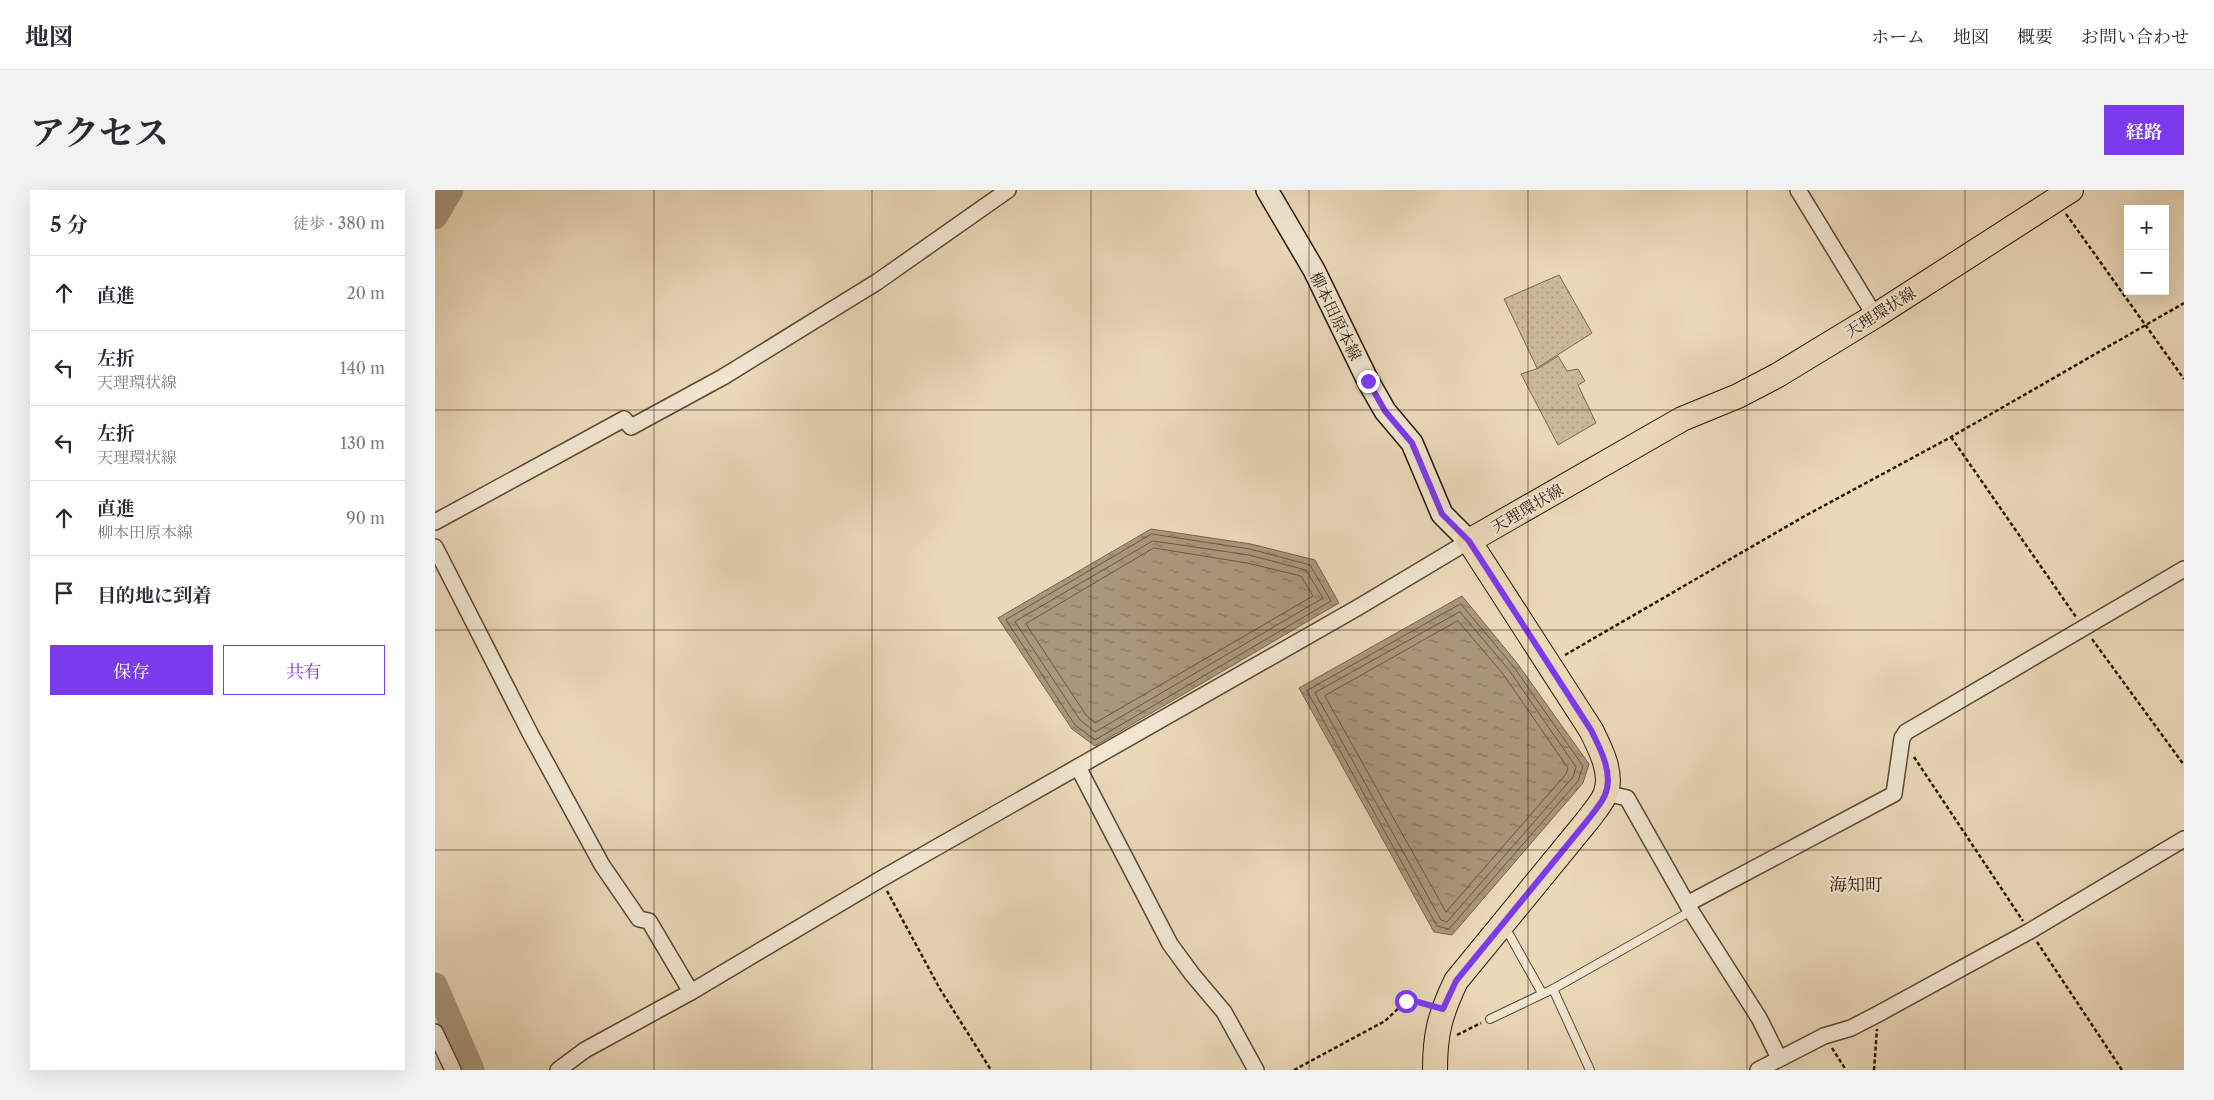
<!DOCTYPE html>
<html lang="ja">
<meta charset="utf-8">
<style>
:root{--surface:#fff;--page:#f2f2f3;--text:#2b2b33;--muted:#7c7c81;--line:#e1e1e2;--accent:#7c3aed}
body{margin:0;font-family:"Libre Caslon Text","Noto Serif JP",serif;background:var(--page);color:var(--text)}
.controls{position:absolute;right:15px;top:15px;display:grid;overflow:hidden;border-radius:0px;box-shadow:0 5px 20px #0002}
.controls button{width:45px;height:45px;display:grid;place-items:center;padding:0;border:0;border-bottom:1px solid var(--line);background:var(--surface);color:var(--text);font:25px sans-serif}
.stop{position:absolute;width:15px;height:15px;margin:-11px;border:4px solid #7c3aed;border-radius:50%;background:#fff}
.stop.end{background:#7c3aed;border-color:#fff;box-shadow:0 1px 5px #0008}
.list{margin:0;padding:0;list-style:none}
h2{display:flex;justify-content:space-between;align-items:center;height:65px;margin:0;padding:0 20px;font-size:21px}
h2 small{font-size:16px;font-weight:400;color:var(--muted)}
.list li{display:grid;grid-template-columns:32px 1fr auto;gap:15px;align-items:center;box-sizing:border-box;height:75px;padding:0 20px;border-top:1px solid var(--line)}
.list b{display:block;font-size:19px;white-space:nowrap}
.list p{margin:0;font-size:16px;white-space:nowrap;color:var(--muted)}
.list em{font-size:16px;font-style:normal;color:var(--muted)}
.actions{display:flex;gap:10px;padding:15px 20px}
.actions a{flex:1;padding:11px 0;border:1px solid var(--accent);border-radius:0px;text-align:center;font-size:18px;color:var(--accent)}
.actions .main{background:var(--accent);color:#fff}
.icon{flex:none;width:28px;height:28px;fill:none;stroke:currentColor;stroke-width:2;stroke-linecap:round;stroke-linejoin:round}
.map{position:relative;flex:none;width:1749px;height:880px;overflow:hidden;border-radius:0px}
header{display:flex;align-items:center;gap:30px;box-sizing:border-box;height:70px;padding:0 25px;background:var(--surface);border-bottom:1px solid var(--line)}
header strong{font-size:24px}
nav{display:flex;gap:28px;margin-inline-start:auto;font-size:18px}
.intro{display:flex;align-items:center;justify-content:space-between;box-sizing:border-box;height:120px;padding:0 30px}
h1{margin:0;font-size:35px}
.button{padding:12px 22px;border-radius:0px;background:var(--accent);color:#fff;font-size:18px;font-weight:700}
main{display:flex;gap:30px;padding:0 30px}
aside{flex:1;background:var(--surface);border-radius:0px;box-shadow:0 5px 20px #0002}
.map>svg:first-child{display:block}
.green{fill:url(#green-dots);stroke:#7a684f}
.water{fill:url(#water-ripples);stroke:#77644b}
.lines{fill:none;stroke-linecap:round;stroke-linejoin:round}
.shore{stroke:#6a5740;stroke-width:1}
.river{stroke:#a9977b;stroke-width:25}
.service-casing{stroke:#5b4831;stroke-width:10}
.minor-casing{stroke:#5b4831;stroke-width:18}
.secondary-casing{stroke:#2b1704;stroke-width:24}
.primary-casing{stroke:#2b1704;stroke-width:26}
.path{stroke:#2b1704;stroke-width:2.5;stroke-dasharray:4 2.5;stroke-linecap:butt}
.service{stroke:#f1e6d2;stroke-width:8}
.minor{stroke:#f1e6d2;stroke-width:15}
.secondary{stroke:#f1e6d2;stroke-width:21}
.primary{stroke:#ead9b9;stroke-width:24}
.route{stroke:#7c3aed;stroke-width:6}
.grid{fill:none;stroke:#2b1704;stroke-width:1;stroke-opacity:0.55}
.labels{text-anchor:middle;stroke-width:4;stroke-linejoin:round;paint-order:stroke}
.street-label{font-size:16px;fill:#2b1704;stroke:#f1e6d2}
.neighbourhood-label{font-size:18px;fill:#2b1704;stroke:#f1e6d2}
</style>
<header>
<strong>地図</strong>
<nav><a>ホーム</a><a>地図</a><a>概要</a><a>お問い合わせ</a></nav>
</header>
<div class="intro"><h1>アクセス</h1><a class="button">経路</a></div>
<main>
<aside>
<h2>5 分<small>徒歩 · 380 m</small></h2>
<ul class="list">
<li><svg class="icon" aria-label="ahead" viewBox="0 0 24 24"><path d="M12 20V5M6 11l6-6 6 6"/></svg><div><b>直進</b></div><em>20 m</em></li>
<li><svg class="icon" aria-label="left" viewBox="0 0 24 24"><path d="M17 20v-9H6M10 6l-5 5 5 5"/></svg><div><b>左折</b><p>天理環状線</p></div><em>140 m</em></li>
<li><svg class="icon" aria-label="left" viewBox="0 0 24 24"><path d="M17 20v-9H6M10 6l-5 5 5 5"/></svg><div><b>左折</b><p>天理環状線</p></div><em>130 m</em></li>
<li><svg class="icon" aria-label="ahead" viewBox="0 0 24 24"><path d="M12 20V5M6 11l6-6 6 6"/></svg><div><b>直進</b><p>柳本田原本線</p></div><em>90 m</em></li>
<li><svg class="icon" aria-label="arrive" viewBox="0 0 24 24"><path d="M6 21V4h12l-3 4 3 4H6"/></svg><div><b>目的地に到着</b></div></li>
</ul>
<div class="actions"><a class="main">保存</a><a>共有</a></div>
</aside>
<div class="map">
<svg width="1749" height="880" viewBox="0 0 1749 880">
<defs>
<pattern id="green-dots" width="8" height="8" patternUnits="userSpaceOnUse" patternTransform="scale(1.25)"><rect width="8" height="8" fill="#cab89a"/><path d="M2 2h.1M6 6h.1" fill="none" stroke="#ae9d83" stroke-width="1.8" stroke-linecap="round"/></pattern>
<pattern id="water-ripples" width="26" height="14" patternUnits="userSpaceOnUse" patternTransform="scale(1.25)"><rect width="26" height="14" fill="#a9977b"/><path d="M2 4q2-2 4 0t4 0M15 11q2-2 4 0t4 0" fill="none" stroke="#8a7a63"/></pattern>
</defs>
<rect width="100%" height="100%" fill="#ead9b9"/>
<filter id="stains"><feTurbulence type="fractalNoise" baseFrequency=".004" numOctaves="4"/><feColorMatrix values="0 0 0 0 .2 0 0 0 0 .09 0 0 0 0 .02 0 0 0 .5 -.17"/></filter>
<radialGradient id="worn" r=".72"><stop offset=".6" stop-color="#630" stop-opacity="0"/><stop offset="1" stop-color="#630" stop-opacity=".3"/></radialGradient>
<g class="green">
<polygon points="1124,85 1157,143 1102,178 1069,109"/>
<polygon points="1123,166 1132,181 1143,179 1150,191 1143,195 1161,233 1123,255 1086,184 1104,178"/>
</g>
<g class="water">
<polygon points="716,339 816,354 880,370 904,413 660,556 637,539 563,428"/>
<polygon points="1027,406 1082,473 1154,574 1148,593 1017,745 999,742 864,498"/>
</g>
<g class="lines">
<g class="shore">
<polygon points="717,344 815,359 875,375 896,411 660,550 640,535 571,430"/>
<polygon points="718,351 814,365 871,380 888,408 660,542 645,530 580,432"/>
<polygon points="719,358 812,373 866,386 878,406 660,533 651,525 591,434"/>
<polygon points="1026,414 1078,476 1148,576 1143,591 1014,739 1002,736 872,501"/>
<polygon points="1025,422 1074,480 1141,577 1138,587 1012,732 1006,730 880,503"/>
<polygon points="1023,431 1068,484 1133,578 1131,584 1011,722 890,506"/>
</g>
<g class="river">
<polyline points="0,27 16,0"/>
<polyline points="0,795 37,880"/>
</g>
<g class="service-casing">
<g id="service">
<polyline points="1070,737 1107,803"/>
<polyline points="1118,799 1155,880"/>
<polyline points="1055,829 1118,799 1256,721"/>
</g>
</g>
<g class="minor-casing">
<g id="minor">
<polyline points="1363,0 1440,126"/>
<polyline points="0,332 189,229 196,237 288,187 442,92 573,0"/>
<polyline points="0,357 96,545 167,675 204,729 214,731 256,802"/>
<polyline points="643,577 735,754 757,784 789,822 821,880"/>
<polyline points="1171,603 1192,608 1256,721 1324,828 1344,868"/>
<polyline points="1252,714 1459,604 1467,548 1471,542 1749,379"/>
<polyline points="0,842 18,880"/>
<polyline points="123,880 150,860 256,802 446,689 922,418 1034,351"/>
<polyline points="1323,880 1389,846 1416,838 1443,824 1595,741 1749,649"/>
</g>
</g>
<g class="secondary-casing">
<polyline id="secondary" points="832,0 879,80 933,191 950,221 977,253 1007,324 1034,351"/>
</g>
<g class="primary-casing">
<path id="primary" d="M1000 880C1000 843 1005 825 1021 791L1152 631C1158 623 1166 614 1170 605 1179 584 1165 558 1156 540L1034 351 1247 229 1303 206 1343 185 1440 126 1636 0"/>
</g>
<g class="path">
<polyline points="1631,24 1749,189"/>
<polyline points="1516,247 1641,427"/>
<polyline points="1657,449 1749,575"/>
<polyline points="1130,465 1368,327 1516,247 1749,113"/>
<polyline points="1479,567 1588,731"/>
<polyline points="452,701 505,799 556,880"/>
<polyline points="1602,752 1687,880"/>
<polyline points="1022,845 1046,833"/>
<polyline points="1397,858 1411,880"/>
<polyline points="859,880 950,831 971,811 992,815"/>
<polyline points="1439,880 1442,839"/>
</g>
<use href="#service" class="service"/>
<use href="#minor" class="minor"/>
<use href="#secondary" class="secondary"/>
<use href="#primary" class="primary"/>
</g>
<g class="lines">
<path class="route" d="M933 191 950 221 977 253 1007 324 1034 351 1156 540C1165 558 1179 584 1170 605 1166 614 1158 623 1152 631L1021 791 1008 819 983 812 971 811"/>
</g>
<path class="grid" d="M219 0V880M437 0V880M656 0V880M874 0V880M1093 0V880M1312 0V880M1530 0V880M0 220H1749M0 440H1749M0 660H1749"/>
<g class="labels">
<g class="street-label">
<text transform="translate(1445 122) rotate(-32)" y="6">天理環状線</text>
<text transform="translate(901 126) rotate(64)" y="6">柳本田原本線</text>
<text transform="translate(1092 318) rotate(-30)" y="6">天理環状線</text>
</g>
<g class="neighbourhood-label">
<text x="1421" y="701">海知町</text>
</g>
</g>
<rect width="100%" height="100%" filter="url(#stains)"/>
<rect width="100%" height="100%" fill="url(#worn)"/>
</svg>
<div class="controls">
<button>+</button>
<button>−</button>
</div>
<div class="stop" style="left:971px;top:811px"></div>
<div class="stop end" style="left:933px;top:191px"></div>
</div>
</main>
